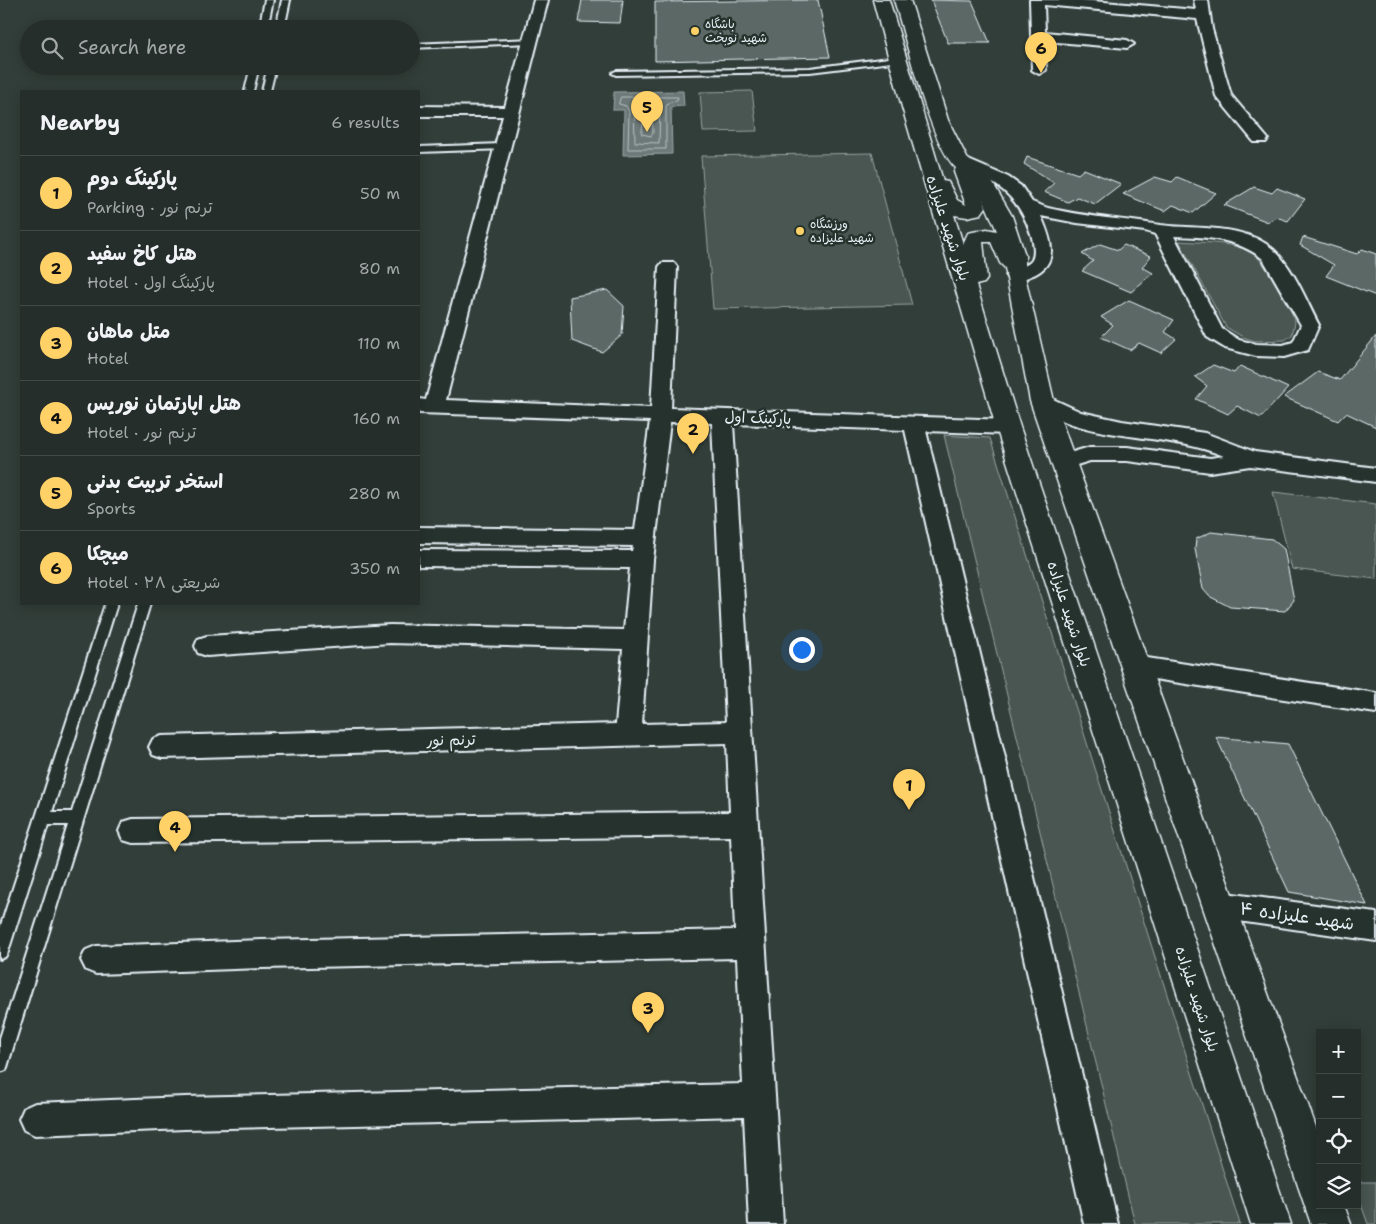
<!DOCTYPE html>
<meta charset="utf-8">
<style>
:root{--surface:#262e2b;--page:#323a37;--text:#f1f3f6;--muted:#a4a8a9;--line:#424a47;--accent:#ffd166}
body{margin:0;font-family:"Shantell Sans","Playpen Sans Arabic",sans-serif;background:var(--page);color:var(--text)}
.controls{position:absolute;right:15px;bottom:15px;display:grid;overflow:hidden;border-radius:0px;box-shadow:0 2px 12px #0003}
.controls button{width:45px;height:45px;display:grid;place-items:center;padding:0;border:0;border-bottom:1px solid var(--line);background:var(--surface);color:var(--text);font:25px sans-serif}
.you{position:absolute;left:801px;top:649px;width:18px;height:18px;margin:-12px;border:4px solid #fff;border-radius:50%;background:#1a73e8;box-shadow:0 0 0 8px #1a73e833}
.badge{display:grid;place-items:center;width:32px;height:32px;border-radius:50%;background:var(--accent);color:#111;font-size:16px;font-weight:700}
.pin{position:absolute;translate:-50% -41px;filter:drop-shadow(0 1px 2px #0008)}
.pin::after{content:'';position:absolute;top:26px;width:18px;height:15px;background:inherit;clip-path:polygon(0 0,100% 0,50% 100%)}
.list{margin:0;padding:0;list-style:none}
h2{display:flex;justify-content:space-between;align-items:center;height:65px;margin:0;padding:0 20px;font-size:21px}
h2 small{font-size:16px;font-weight:400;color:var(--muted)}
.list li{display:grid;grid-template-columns:32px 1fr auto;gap:15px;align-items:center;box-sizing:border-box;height:75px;padding:0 20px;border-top:1px solid var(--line)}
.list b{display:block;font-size:19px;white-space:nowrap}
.list p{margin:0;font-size:16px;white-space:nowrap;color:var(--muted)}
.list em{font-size:16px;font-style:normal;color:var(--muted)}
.icon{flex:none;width:28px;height:28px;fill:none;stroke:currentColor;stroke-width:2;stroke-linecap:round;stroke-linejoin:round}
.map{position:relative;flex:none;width:1376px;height:1224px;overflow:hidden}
.search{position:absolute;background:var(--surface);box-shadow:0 2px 12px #0003;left:20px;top:20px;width:400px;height:55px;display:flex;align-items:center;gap:12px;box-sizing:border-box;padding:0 18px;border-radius:28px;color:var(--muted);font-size:19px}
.panel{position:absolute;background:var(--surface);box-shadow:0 2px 12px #0003;left:20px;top:90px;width:400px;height:515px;border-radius:0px}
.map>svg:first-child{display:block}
.green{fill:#495651;stroke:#98a4a4}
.water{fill:#6d7978;stroke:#9ea9ab}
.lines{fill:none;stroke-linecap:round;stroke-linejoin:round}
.shore{stroke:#b7c1c5;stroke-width:1}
.building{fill:#5c6865;stroke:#e8f1f8}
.lane-casing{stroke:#e8f1f8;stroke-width:4}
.street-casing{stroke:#e8f1f8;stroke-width:4}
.primary-casing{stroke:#e8f1f8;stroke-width:3}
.lane{fill:#26332d;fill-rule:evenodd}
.street{fill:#26332d;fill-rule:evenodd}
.primary{fill:#26332d;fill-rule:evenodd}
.poi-dot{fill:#ffd166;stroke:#26332d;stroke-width:2}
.labels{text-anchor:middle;stroke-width:5;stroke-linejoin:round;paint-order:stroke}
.far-poi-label{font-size:12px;fill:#e8f1f8;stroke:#26332d;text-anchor:start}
.street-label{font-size:15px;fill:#e8f1f8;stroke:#26332d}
.near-street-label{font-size:18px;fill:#e8f1f8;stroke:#26332d}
</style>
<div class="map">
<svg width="1376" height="1224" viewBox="0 0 1376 1224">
<rect width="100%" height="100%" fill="#323e39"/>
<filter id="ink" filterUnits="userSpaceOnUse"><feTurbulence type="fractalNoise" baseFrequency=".02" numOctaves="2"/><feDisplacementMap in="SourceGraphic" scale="10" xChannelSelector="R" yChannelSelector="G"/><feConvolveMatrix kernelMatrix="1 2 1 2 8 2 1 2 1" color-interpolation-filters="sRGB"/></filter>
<g filter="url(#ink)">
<g class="green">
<polygon points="752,91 757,131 703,132 700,92"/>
<polygon points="872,153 912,305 713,309 701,156"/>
<path d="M1179 241C1202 243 1236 241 1255 255 1265 262 1284 300 1292 313L1295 323 1292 335 1285 340 1255 341 1243 337 1226 327Z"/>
<polygon points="944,435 990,438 1240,1224 1135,1224"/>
<polygon points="1273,492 1376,504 1376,579 1292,569"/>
<polygon points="1357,1182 1376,1182 1376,1224 1368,1224 1357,1193"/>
</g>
<polygon class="water" points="683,91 684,106 671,107 672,154 623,155 624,110 613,110 614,92"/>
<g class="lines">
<g class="shore">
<polygon points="621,97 678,97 677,101 670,102 666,106 666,149 628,149 629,111 626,106 619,104"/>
<polygon points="636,103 660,104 659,143 635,142 634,106"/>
<polygon points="645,110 652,112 653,133 651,136 642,134"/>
</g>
</g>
<g class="building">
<polygon points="582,0 623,0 620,23 578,22"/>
<polygon points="818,0 830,57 655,61 655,2"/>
<polygon points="931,0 972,1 990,43 948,43"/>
<polygon points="1027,157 1078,174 1084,169 1121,184 1095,204 1077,197 1068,202 1044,192 1054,183 1024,164"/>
<polygon points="1155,177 1172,182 1177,177 1216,193 1193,213 1173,205 1165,211 1123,194"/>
<polygon points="1254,187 1272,193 1277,188 1305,199 1288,221 1276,217 1268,222 1224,205"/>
<polygon points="1303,237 1357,254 1362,249 1376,254 1376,296 1326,276 1334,265 1300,245"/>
<polygon points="1100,244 1118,250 1124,245 1151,256 1142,267 1153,273 1131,292 1082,271 1093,261 1082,254"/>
<polygon points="607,290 624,306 622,335 602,352 572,341 570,297"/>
<polygon points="1129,300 1174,320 1165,332 1176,339 1161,353 1139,343 1130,350 1101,337 1113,325 1101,317"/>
<polygon points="1376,336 1376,427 1346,413 1338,421 1284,397 1318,372 1340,380"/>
<polygon points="1213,365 1234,373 1240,366 1288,388 1261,418 1237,406 1228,414 1196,399 1207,386 1195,377"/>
<polygon points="1211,532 1272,539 1284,549 1294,600 1285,611 1230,607 1209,596 1203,589 1195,549 1196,539"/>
<polygon points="1216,737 1288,744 1367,905 1289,892"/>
</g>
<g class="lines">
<g class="lane-casing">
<g id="lane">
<polygon points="265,0 273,0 267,29 259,29"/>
<polygon points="282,0 290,0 284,29 276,29"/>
<polygon points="533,39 534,41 530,43 411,48 411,44"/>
<polygon points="897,57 901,59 900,61 810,72 616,75 612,73 616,71 810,68"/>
<polygon points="251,66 259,66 253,91 245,91"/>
<polygon points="268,66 276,66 270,91 262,91"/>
<polygon points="502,144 505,145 505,149 419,152 419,147"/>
<polygon points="105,604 117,604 52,812 72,812 138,604 150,604 8,1064 6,1070 0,1072 0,1038 68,825 48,825 8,952 5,957 0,959 0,928"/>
</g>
</g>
<g class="street-casing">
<g id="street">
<path d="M534 0H548L446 400 651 408 659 267 662 263H674L677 267 671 408 1008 420 1015 422 1018 427 1015 432 1008 434 926 431 1118 1224H1084L905 430 733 424 783 1224H749L744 1116 185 1129 35 1135 24 1130 19 1119 24 1108 35 1103 185 1097 743 1084 737 958 262 968 96 974 86 970 81 960 86 950 96 946 262 940 735 930 731 836 133 843 123 840 119 831 123 822 133 819 730 812 727 743 162 758 153 755 149 747 153 739 162 736 616 724 623 649 390 643 207 656 198 653 195 646 198 639 207 636 390 625 624 630 630 568 419 566V550L632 551 633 546 419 543V527L635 530 650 421 419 413V399L426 400 503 116H419V106L505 107ZM670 422 712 423 726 722 642 724 653 560Z"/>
<polygon points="1030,0 1081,0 1196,10 1194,0 1208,0 1212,29 1231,95 1268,139 1266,142 1254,142 1216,96 1197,19 1044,5 1045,32 1127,40 1134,44 1127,48 1045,41 1046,70 1039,74 1032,70"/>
<path d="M959 156 1008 177 1021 186 1032 202 1048 208C1085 217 1124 219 1161 225 1198 230 1244 223 1274 250 1295 270 1306 301 1319 325L1308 350 1284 357 1256 356 1225 348 1207 337 1155 234 1145 231 1077 223 1041 216C1051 239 1061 264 1031 276 1023 279 1017 282 1009 280L1006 276C1012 267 1026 269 1032 260 1036 253 1033 241 1031 234 1016 190 993 181 953 164L951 161ZM1174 236C1206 237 1237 238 1263 259L1301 325 1293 342 1283 345 1256 344 1239 340 1222 329Z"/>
<path d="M1042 394 1081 412 1122 421 1205 433 1255 452 1376 468V482L1250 466 1210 472 1127 461H1090L1063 469 1056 467 1052 462 1056 457 1090 447H1127L1210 458 1224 456C1175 436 1119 440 1069 423 1057 419 1046 411 1035 406L1032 401 1035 396Z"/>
<polygon points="1134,656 1376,693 1376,713 1134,676 1125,673 1122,666 1125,659"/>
<polygon points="1218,892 1376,913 1376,941 1218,918 1208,914 1204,905 1208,896"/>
</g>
</g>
<g class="primary-casing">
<path id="primary" d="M873 0H889L943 181 948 182 957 200 966 205 954 172 956 168C930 144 906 38 894 0H910L948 120 967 158 991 180 1012 216 1025 255V276L1054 401 1320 1138V1205H1344L1351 1224H1311L1030 401 1005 268 1000 263 991 242H983L987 279 984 283 976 285 1020 427 1291 1224H1251L996 427 902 107ZM983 199 997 231 987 229 968 233 963 244 954 215 967 217 981 214 986 207Z"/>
</g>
<use href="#lane" class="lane"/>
<use href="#street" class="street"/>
<use href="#primary" class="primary"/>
</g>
</g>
<g class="poi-dot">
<circle cx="695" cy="31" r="5"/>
<circle cx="800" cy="231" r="5"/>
</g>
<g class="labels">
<g class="far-poi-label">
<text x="705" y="28">باشگاه<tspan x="705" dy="14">شهید نوبخت</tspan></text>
<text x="810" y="228">ورزشگاه<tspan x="810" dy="14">شهید علیزاده</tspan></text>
</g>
<g class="street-label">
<text transform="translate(948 228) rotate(72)" y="5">بلوار شهید علیزاده</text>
<text transform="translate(758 418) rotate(2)" y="5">پارکینگ اول</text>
<text transform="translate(1069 614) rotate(72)" y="5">بلوار شهید علیزاده</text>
<text transform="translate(451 740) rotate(-1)" y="5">ترنم نور</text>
<text transform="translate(1197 999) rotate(72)" y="5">بلوار شهید علیزاده</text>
</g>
<g class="near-street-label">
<text transform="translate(1297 916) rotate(8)" y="6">شهید علیزاده ۴</text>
</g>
</g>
</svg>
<div class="controls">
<button>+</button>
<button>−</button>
<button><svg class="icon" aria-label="locate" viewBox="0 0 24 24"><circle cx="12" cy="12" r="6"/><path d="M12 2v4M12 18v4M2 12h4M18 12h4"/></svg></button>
<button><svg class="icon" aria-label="layers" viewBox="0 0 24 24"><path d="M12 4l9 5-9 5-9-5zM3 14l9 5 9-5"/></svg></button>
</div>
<div class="you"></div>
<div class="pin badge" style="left:909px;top:810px">1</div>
<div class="pin badge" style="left:693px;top:454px">2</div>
<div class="pin badge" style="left:648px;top:1033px">3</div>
<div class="pin badge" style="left:175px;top:852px">4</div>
<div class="pin badge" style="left:647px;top:132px">5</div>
<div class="pin badge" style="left:1041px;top:73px">6</div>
<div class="search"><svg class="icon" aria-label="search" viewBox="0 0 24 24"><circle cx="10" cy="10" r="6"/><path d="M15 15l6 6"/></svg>Search here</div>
<section class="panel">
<h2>Nearby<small>6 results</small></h2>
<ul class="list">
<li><span class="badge">1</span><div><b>پارکینگ دوم</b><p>Parking · ترنم نور</p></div><em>50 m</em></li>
<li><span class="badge">2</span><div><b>هتل کاخ سفید</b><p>Hotel · پارکینگ اول</p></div><em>80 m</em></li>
<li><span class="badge">3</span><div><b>متل ماهان</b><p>Hotel</p></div><em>110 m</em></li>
<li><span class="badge">4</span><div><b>هتل اپارتمان نوريس</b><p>Hotel · ترنم نور</p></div><em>160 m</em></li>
<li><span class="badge">5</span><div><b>استخر تربیت بدنی</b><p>Sports</p></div><em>280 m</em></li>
<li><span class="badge">6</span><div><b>میچکا</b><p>Hotel · شریعتی ۲۸</p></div><em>350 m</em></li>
</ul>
</section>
</div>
